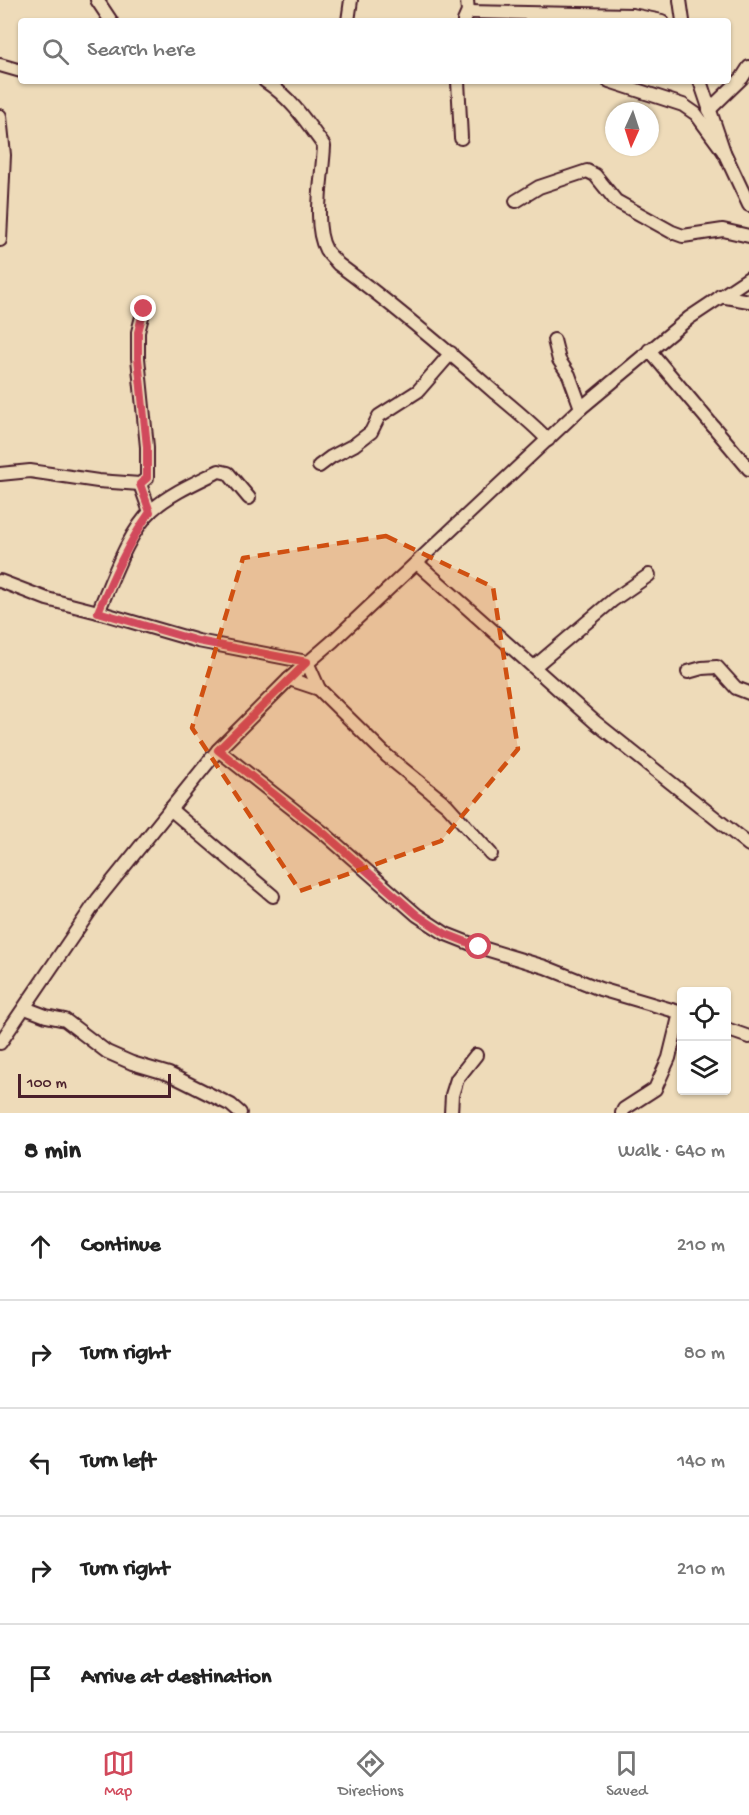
<!DOCTYPE html>
<meta charset="utf-8">
<style>
:root{--surface:#fff;--page:#f2f2f2;--text:#222;--muted:#767676;--line:#e0e0e0;--accent:#d1495b}
body{margin:0;font-family:"Gochi Hand",sans-serif;background:var(--page);color:var(--text)}
.controls{position:absolute;right:18px;bottom:18px;display:grid;overflow:hidden;border-radius:6px;box-shadow:0 2px 4px #0004}
.controls button{width:54px;height:54px;display:grid;place-items:center;padding:0;border:0;border-bottom:2px solid var(--line);background:var(--surface);color:var(--text);font:30px sans-serif}
.compass{position:absolute;left:605px;top:102px;width:54px;height:54px;border-radius:50%;background:var(--surface);box-shadow:0 2px 4px #0004;rotate:183deg}
.scale{position:absolute;left:18px;bottom:15px;width:153px;box-sizing:border-box;padding-left:6px;border:3px solid #4a1f2b;border-top:0;font-size:16px;line-height:21px;white-space:nowrap;color:#4a1f2b;-webkit-text-stroke:4px #eedbb9;paint-order:stroke}
.stop{position:absolute;width:18px;height:18px;margin:-14px;border:4px solid #d1495b;border-radius:50%;background:#fff}
.stop.end{background:#d1495b;border-color:#fff;box-shadow:0 2px 6px #0008}
.list{margin:0;padding:0;list-style:none}
h2{display:flex;justify-content:space-between;align-items:center;height:78px;margin:0;padding:0 24px;font-size:26px}
h2 small{font-size:20px;font-weight:400;color:var(--muted)}
.list li{display:grid;grid-template-columns:39px 1fr auto;gap:18px;align-items:center;box-sizing:border-box;height:108px;padding:0 24px;border-top:2px solid var(--line)}
.list b{display:block;font-size:22px;white-space:nowrap}
.list em{font-size:20px;font-style:normal;color:var(--muted)}
.icon{flex:none;width:33px;height:33px;fill:none;stroke:currentColor;stroke-width:2;stroke-linecap:round;stroke-linejoin:round}
.map{position:relative;flex:none;width:749px;height:1113px;overflow:hidden}
.search{position:absolute;background:var(--surface);box-shadow:0 2px 4px #0004;left:18px;right:18px;top:18px;height:66px;display:flex;align-items:center;gap:15px;box-sizing:border-box;padding:0 21px;border-radius:6px;color:var(--muted);font-size:22px}
.sheet{height:618px;background:var(--surface)}
nav{display:flex;justify-content:space-around;align-items:center;box-sizing:border-box;height:84px;border-top:2px solid var(--line);background:var(--surface);font-size:16px;color:var(--muted)}
nav a{display:grid;justify-items:center;gap:3px}
nav .on{color:var(--accent)}
.map>svg:first-child{display:block}
.lines{fill:none;stroke-linecap:round;stroke-linejoin:round}
.minor-casing{stroke:#4a1f2b;stroke-width:16}
.minor{stroke:#eedbb9;stroke-width:12}
.route{stroke:#d1495b;stroke-width:8}
.marked{fill:#d05011;fill-opacity:0.2;stroke:#d05011;stroke-width:4.5;stroke-dasharray:12 8;stroke-linejoin:round}
</style>
<div class="map">
<svg width="749" height="1113" viewBox="0 0 749 1113">
<rect width="100%" height="100%" fill="#eedbb9"/>
<filter id="ink" filterUnits="userSpaceOnUse"><feTurbulence type="fractalNoise" baseFrequency=".0167" numOctaves="2"/><feDisplacementMap in="SourceGraphic" scale="12" xChannelSelector="R" yChannelSelector="G"/><feConvolveMatrix kernelMatrix="1 2 1 2 8 2 1 2 1" color-interpolation-filters="sRGB"/></filter>
<g filter="url(#ink)">
<g class="lines">
<g class="minor-casing">
<g id="minor">
<polyline points="97,0 111,21"/>
<polyline points="680,0 683,21"/>
<polyline points="468,12 632,15 662,21"/>
<polyline points="348,21 351,0"/>
<polyline points="464,21 468,12 467,0"/>
<polyline points="0,65 21,71"/>
<path d="M265 81C291 98 306 121 324 146 323 174 312 225 326 250 329 255 335 260 338 264 392 304 443 347 493 391 512 407 531 422 548 440"/>
<polyline points="458,81 461,138"/>
<polyline points="609,81 683,105 696,114 724,152"/>
<polyline points="700,81 724,152 749,205"/>
<polyline points="709,110 742,78 749,67"/>
<polyline points="0,116 4,155 0,240"/>
<polyline points="516,201 539,187 587,171 595,175 616,201 672,232 683,236 723,230 749,236"/>
<polyline points="720,296 749,301"/>
<polyline points="554,340 559,360 569,375 581,408"/>
<polyline points="649,350 749,469"/>
<polyline points="319,466 331,457 354,445 371,432 379,416 418,391 451,353"/>
<polyline points="0,474 30,471 98,481 140,484 147,478 147,447 138,358 138,332 144,309"/>
<polyline points="140,484 150,512"/>
<polyline points="417,563 595,722 749,845"/>
<polyline points="0,581 47,599 98,612 198,641 307,662 319,689"/>
<path d="M98 612C112 581 127 534 152 510 171 493 197 482 219 471L228 473 249 498"/>
<polyline points="534,667 613,600 649,575"/>
<polyline points="688,672 702,668 717,667 736,688 749,693"/>
<polyline points="289,679 319,689 387,756 447,805 491,854"/>
<polyline points="218,750 326,835 417,915 446,934 479,947 545,967 600,989 682,1013"/>
<polyline points="170,809 273,896"/>
<polyline points="25,1008 46,1016 65,1020 107,1052 132,1063 169,1074 231,1105 240,1113"/>
<polyline points="726,1029 749,1037"/>
<polyline points="0,1043 98,899 218,750 289,679 333,641 581,408 689,318 749,278"/>
<polyline points="451,1113 452,1095 457,1079 476,1055"/>
<polyline points="622,1113 624,1109 655,1089 669,1058 680,1013"/>
</g>
</g>
<use href="#minor" class="minor"/>
</g>
</g>
<g class="lines" filter="url(#ink)">
<path class="route" d="M144 309 138 332V358L147 447V478L140 484 150 512C128 543 113 577 98 612L198 641 307 662 218 750 326 835 417 915 446 934 479 947"/>
</g>
<path class="marked" d="M386 536 493 587 518 749 441 841 300 891 192 728 243 558Z"/>
</svg>
<div class="controls">
<button><svg class="icon" aria-label="locate" viewBox="0 0 24 24"><circle cx="12" cy="12" r="6"/><path d="M12 2v4M12 18v4M2 12h4M18 12h4"/></svg></button>
<button><svg class="icon" aria-label="layers" viewBox="0 0 24 24"><path d="M12 4l9 5-9 5-9-5zM3 14l9 5 9-5"/></svg></button>
</div>
<svg class="compass" viewBox="-18 -18 36 36"><path d="M0-13l5 13h-10z" fill="#e53935"/><path d="M0 13l5-13h-10z" fill="#767676"/></svg>
<div class="scale">100 m</div>
<div class="stop" style="left:479px;top:947px"></div>
<div class="stop end" style="left:144px;top:309px"></div>
<div class="search"><svg class="icon" aria-label="search" viewBox="0 0 24 24"><circle cx="10" cy="10" r="6"/><path d="M15 15l6 6"/></svg>Search here</div>
</div>
<section class="sheet">
<h2>8 min<small>Walk · 640 m</small></h2>
<ul class="list">
<li><svg class="icon" aria-label="ahead" viewBox="0 0 24 24"><path d="M12 20V5M6 11l6-6 6 6"/></svg><div><b>Continue</b></div><em>210 m</em></li>
<li><svg class="icon" aria-label="right" viewBox="0 0 24 24"><path d="M7 20v-9h11M14 6l5 5-5 5"/></svg><div><b>Turn right</b></div><em>80 m</em></li>
<li><svg class="icon" aria-label="left" viewBox="0 0 24 24"><path d="M17 20v-9H6M10 6l-5 5 5 5"/></svg><div><b>Turn left</b></div><em>140 m</em></li>
<li><svg class="icon" aria-label="right" viewBox="0 0 24 24"><path d="M7 20v-9h11M14 6l5 5-5 5"/></svg><div><b>Turn right</b></div><em>210 m</em></li>
<li><svg class="icon" aria-label="arrive" viewBox="0 0 24 24"><path d="M6 21V4h12l-3 4 3 4H6"/></svg><div><b>Arrive at destination</b></div></li>
</ul>
</section>
<nav>
<a class="on"><svg class="icon" aria-label="map" viewBox="0 0 24 24"><path d="M3 6l6-2 6 2 6-2v14l-6 2-6-2-6 2zM9 4v14M15 6v14"/></svg>Map</a>
<a><svg class="icon" aria-label="directions" viewBox="0 0 24 24"><path d="M12 3l9 9-9 9-9-9zM9 14v-3h6M13 9l2 2-2 2"/></svg>Directions</a>
<a><svg class="icon" aria-label="saved" viewBox="0 0 24 24"><path d="M7 4h10v16l-5-4-5 4z"/></svg>Saved</a>
</nav>
